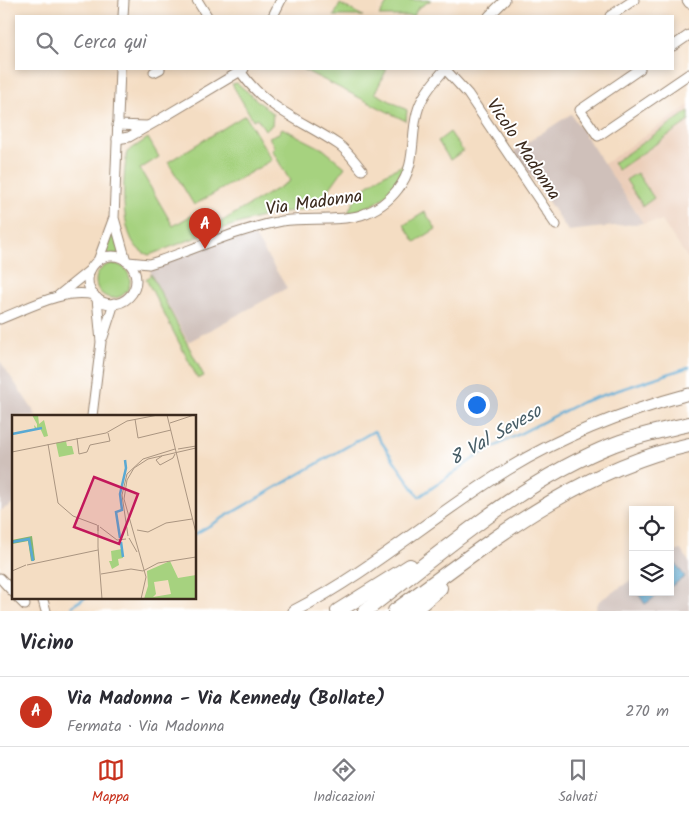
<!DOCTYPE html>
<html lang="it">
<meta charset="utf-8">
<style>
:root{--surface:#fff;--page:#f7f7f7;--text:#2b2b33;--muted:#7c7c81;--line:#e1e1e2;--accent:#c8321e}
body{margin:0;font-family:Kalam,sans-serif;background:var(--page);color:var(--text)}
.controls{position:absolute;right:15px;bottom:15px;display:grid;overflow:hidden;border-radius:0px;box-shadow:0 2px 8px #0003}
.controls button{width:45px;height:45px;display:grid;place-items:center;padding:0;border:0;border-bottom:1px solid var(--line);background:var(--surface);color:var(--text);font:25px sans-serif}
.you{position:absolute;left:476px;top:404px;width:18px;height:18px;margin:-12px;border:4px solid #fff;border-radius:50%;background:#1a73e8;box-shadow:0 0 0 8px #1a73e833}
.badge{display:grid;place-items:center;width:32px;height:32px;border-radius:50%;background:var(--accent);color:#fff;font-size:16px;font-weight:700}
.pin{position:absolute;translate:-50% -41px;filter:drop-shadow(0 1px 2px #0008)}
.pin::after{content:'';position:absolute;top:26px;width:18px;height:15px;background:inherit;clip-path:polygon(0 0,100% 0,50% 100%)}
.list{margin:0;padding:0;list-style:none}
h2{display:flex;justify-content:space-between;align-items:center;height:65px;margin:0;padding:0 20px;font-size:21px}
h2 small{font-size:16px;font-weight:400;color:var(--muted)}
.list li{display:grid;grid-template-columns:32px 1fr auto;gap:15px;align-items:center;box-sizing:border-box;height:70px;padding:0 20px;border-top:1px solid var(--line)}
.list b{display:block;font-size:19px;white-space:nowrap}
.list p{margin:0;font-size:16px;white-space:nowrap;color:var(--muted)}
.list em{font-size:16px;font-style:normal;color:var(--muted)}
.icon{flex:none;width:28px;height:28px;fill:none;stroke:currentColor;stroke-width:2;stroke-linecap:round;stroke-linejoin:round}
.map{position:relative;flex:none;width:689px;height:611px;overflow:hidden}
.search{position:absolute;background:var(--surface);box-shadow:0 2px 8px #0003;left:15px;right:15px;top:15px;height:55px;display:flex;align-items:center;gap:12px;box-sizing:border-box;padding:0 18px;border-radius:0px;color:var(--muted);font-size:19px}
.sheet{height:135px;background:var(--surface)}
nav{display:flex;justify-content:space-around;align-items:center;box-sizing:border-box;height:70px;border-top:1px solid var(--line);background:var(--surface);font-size:14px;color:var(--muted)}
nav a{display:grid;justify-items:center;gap:2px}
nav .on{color:var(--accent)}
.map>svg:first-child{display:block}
.built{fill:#ebcdb8}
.industrial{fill:#cfc0ba}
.green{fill:#a6d27f;stroke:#707e4e}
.water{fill:#59a9d3;stroke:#4a6a78}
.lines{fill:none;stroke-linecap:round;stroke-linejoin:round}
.stream{stroke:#59a9d3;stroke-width:2.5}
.minor-casing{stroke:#988470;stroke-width:11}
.major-casing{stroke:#988470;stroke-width:13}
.highway-casing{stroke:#988470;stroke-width:16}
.minor{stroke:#fff;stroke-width:9}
.major{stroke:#fff;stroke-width:11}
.highway{stroke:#fff;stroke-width:14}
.labels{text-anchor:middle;stroke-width:4;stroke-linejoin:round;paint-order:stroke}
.street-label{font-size:18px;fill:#3b2a1e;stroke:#fff}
.water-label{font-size:19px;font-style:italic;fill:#475d66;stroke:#fff}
.inset-river{fill:none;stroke:#59a9d3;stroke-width:2.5}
.inset-road{fill:none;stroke:#aa9581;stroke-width:1}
.view{fill:#c2185b;fill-opacity:0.15;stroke:#c2185b;stroke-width:2.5}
.inset-edge{fill:none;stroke:#3b2a1e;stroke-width:2.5}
</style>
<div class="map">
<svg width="689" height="611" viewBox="0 0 689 611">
<rect width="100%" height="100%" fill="#fff"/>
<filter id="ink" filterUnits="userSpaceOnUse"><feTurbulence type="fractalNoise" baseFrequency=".02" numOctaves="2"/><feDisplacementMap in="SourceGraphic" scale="10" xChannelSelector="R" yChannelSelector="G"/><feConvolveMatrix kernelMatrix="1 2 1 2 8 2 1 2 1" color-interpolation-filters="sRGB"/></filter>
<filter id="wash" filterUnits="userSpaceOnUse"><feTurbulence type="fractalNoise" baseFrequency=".0096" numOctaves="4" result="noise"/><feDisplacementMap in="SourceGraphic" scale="20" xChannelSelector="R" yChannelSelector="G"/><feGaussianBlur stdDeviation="1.12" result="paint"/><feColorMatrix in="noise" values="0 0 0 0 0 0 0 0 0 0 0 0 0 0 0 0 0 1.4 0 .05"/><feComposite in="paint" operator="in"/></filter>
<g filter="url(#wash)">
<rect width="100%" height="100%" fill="#f4ddc3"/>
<polygon class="built" points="689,105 689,260 662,221 643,223 604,164"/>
<g class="industrial">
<polygon points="571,114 604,164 643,223 568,231 514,151"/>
<polygon points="251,230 287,288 188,342 150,271 163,262"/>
<polygon points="0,361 37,416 14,416 14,503 0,511"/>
<polygon points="680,549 689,562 689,611 595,611 599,601 633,579 633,592 670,592 670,555"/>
</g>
<g class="green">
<polygon points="389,0 431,0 417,9 414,16 379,16"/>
<polygon points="340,4 363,16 334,16"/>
<polygon points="302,69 387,69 375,93 407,110 406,121"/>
<polygon points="237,83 273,114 272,125 265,130 257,118 253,120 232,84"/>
<polygon points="689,111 689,121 618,170 613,163"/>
<polygon points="245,115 272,160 194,205 168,162"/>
<path d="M282 128 323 149 345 167 325 195 319 208C280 210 245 221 209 233L207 230 290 181 272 150 275 148 269 137 279 133Z"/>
<polygon points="450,132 463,151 450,160 438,141"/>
<path d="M148 138 159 157 140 169 173 226 192 215 203 235 149 255C117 247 123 178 127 152Z"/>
<path d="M406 164C395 191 378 208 348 213 358 187 382 174 406 164Z"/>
<polygon points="637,173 654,198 643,206 626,180"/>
<polygon points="425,212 436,229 415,242 404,225"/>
<polygon points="114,231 120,253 109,255 105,250"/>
<circle cx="113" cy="281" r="17"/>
<polygon points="151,274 204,376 198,379 146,279"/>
</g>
<g class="water">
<polygon points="674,561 685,577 670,587 670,564"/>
<polygon points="637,592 663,592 645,604"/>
</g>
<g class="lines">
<g class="stream">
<polyline points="195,534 374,431 419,497 480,454 582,402 689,367"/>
<polyline points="72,606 86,597"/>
</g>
</g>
</g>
<g filter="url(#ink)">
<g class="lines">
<g class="minor-casing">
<g id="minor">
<polyline points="197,0 207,16"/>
<polyline points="687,0 689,3"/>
<polyline points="123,16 124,0"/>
<polyline points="273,16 281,0"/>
<polyline points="489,16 505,0"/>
<polyline points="610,16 634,0"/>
<polyline points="673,46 689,35"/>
<polyline points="120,69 114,218 126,261"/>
<path d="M239 69C263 108 302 120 339 145 348 151 355 162 362 170"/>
<polyline points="445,69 468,94 556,225"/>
<polyline points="640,69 580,110 598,136 689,74"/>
<polyline points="154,72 160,69"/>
<polyline points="117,125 147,126"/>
<polyline points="117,139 129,137 157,121 244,69"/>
<circle cx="112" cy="280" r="24"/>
<polyline points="98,261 113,220"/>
<path d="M128 262 149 264 159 261C199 247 240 229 282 221 307 217 337 222 361 215 376 210 389 201 398 189 417 165 410 140 417 113 421 96 434 82 445 69"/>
<polyline points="59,295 90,270"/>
<path d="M0 319C29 308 63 288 94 295"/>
<polyline points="103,337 114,303"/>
<polyline points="92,416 101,342 97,298"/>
<polyline points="0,578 14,593"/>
<polyline points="17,597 25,605"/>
<polyline points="42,597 46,611"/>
</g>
</g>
<g class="major-casing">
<path id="major" d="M294 611C370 572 435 514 508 469 564 435 626 411 689 394"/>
</g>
<g class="highway-casing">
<g id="highway">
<polyline points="338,611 410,566"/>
<path d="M365 611C442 552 524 479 615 444 639 435 664 430 689 424"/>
<path d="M395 611C486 545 576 470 689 445"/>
<polyline points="413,611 440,588"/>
</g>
</g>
<use href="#minor" class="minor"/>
<use href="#major" class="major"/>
<use href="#highway" class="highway"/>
</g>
</g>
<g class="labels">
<g class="street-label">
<text transform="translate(524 149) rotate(56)" y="6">Vicolo Madonna</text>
<text transform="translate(314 202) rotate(-8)" y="6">Via Madonna</text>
</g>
<g class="water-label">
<text transform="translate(495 434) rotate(-30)" y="7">8 Val Seveso</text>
</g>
</g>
<g transform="translate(12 415)">
<rect width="184" height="184" fill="#f4ddc3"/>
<path d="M20 0H26L27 9 32 5 36 21 32 22 28 13 23 15 22 10 25 13V9ZM54 26 55 31H60L62 39 47 42 44 28ZM110 134 111 143 106 144 107 150 100 154 97 146H100L99 136ZM158 146 166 163 184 160V184H132L136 171 135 156ZM156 165 159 179 141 182 144 179 142 167Z" fill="#a6d27f" fill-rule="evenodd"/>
<path d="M20 121 23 145 19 146 16 126 0 129V125Z" fill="#84b46e"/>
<path class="inset-river" d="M0 19 30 13M108 123 104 97 110 95 108 79 114 53 113 45M0 127 17 124 21 146M109 127 111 142"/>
<path class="inset-road" d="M155 0 184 118M123 4 126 23 159 15M158 8 182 0M65 23 67 39 75 37 78 30 98 26 96 18M36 29 46 88 61 101 85 110M166 34 184 31M0 37 94 18 115 6 146 0M150 41 144 45 148 50 161 43 163 39M88 112 105 125 114 124M125 115 136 117 154 108 180 104M86 116V110V132M116 121 110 80 115 59 131 44 163 34M117 123 125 137M86 132 90 184M15 150 86 135M0 156 14 150M89 159 119 154 131 156 146 148 184 142M129 184 134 162 112 84 115 65 122 53 136 44 184 33"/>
<path class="view" d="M82 62 126 79 107 129 62 112Z"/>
<rect width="184" height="184" class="inset-edge"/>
</g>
</svg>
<div class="controls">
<button><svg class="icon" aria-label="locate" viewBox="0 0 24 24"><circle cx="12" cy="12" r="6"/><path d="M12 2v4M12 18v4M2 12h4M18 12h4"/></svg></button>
<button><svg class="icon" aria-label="layers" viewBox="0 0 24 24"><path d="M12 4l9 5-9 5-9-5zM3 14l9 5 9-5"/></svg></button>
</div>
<div class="you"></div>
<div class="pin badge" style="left:205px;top:249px">A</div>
<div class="search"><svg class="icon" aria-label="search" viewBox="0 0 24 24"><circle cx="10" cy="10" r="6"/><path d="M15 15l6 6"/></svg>Cerca qui</div>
</div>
<section class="sheet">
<h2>Vicino<small></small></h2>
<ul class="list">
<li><span class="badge">A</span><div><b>Via Madonna - Via Kennedy (Bollate)</b><p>Fermata · Via Madonna</p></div><em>270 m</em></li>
</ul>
</section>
<nav>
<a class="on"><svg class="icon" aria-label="map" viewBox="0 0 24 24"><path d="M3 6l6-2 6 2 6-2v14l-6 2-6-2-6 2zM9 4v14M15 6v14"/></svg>Mappa</a>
<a><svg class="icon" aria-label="directions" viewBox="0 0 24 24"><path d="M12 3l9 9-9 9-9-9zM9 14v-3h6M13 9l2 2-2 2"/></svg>Indicazioni</a>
<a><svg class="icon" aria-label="saved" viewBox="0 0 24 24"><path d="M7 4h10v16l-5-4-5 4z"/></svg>Salvati</a>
</nav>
